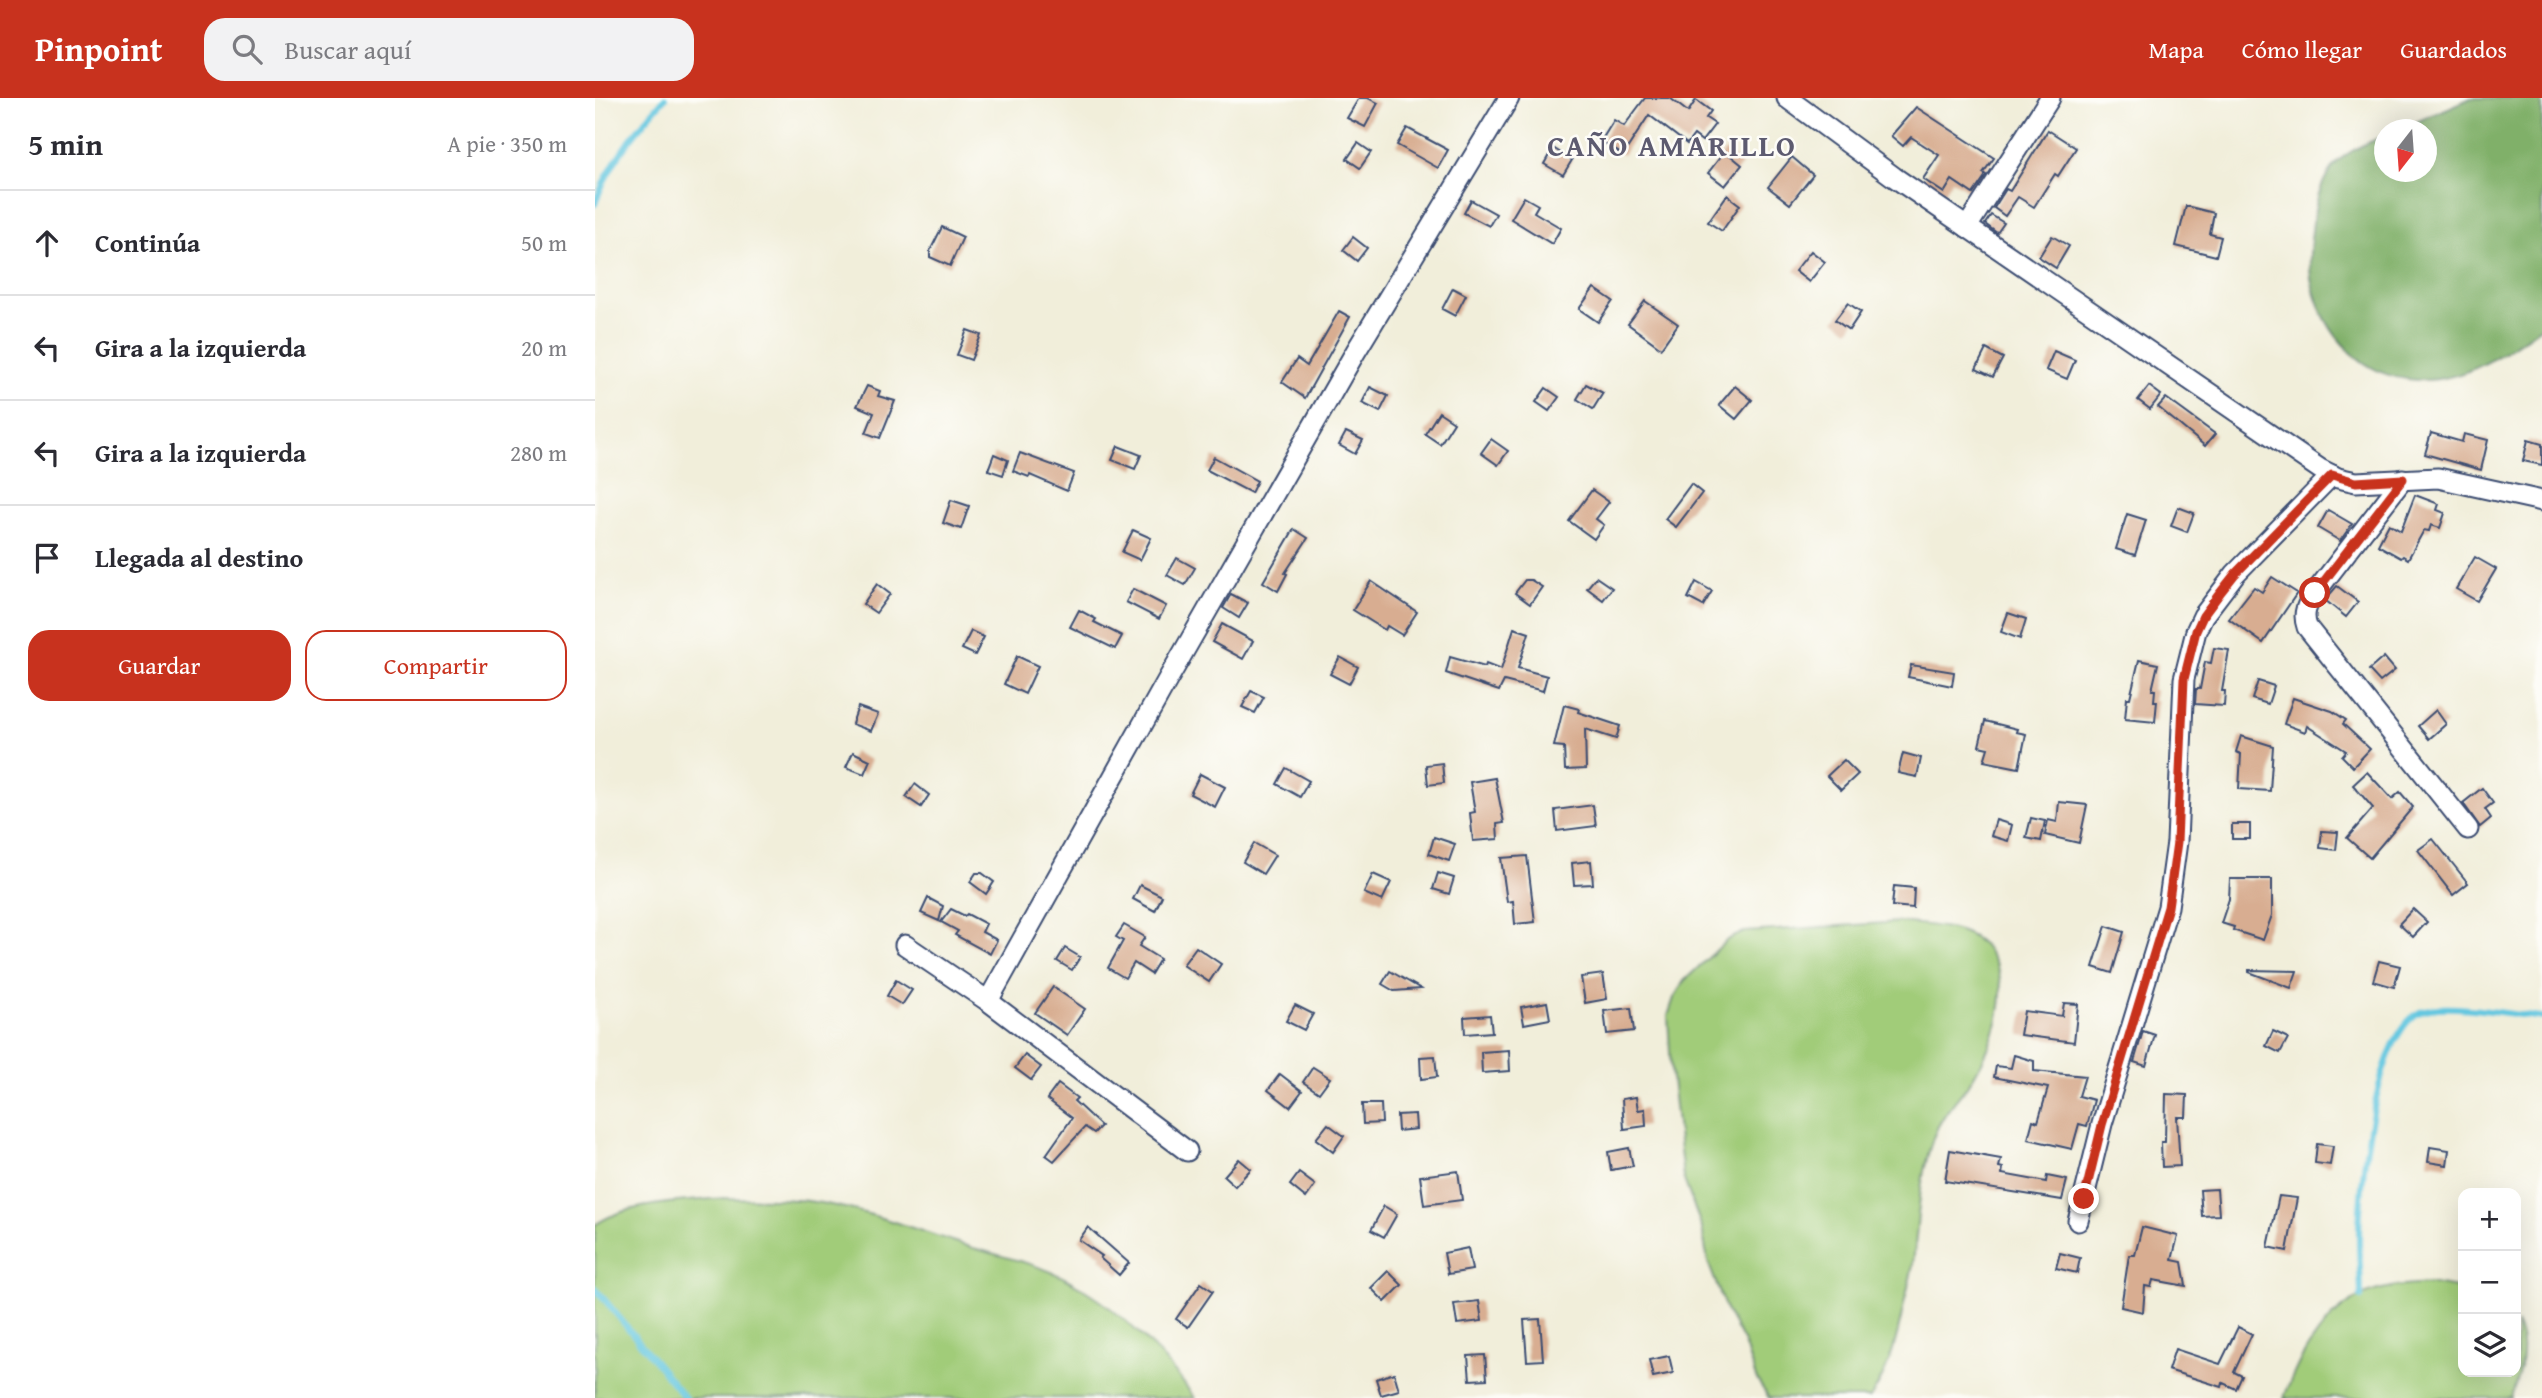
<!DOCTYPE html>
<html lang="es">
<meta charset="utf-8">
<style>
:root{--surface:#fff;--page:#f2f2f3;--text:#2b2b33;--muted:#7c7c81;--line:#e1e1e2;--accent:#c8321e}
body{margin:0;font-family:"Gentium Book Plus",serif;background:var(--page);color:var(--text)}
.controls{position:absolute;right:21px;bottom:21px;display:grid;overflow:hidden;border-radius:14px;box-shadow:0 7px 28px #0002}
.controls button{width:63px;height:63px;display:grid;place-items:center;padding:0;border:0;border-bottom:2px solid var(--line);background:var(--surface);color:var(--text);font:35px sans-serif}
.compass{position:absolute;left:1779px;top:21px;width:63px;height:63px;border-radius:50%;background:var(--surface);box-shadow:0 7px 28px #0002;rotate:197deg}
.stop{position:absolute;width:21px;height:21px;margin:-16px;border:5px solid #c8321e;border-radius:50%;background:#fff}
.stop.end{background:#c8321e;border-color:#fff;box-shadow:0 2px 7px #0008}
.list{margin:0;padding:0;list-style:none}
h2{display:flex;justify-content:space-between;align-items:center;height:91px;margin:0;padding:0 28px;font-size:30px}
h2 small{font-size:23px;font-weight:400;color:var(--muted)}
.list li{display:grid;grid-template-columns:46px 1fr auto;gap:21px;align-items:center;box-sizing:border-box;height:105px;padding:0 28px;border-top:2px solid var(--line)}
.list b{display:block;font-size:26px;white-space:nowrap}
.list em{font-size:23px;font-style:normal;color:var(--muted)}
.actions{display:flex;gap:14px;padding:21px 28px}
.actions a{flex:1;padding:16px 0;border:2px solid var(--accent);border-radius:21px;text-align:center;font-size:24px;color:var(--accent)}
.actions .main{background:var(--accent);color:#fff}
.icon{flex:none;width:38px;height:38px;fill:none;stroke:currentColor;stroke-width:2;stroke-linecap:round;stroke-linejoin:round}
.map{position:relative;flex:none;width:1947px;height:1300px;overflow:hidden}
header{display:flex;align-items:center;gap:42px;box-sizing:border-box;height:98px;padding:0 35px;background:var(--accent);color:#fff}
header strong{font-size:33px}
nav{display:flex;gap:38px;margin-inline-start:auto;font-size:24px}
.search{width:490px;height:63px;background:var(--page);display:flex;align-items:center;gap:18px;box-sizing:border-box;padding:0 24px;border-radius:21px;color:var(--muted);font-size:26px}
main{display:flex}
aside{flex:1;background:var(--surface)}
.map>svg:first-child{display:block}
.green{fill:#a1cc79;stroke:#5e7e6c;stroke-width:2}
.forest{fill:#80b069;stroke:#4e7064;stroke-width:2}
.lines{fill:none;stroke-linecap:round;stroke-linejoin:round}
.stream{stroke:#63c7e0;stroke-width:6}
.building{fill:#d8ad91}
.street-casing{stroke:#3b4c71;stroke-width:23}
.street{stroke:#fff;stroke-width:19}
.route{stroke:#c8321e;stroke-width:9}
.labels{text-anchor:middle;stroke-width:5;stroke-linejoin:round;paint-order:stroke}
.district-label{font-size:30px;font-weight:bold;letter-spacing:2px;fill:#5d5b70;stroke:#fdfcf7}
</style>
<header>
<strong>Pinpoint</strong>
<div class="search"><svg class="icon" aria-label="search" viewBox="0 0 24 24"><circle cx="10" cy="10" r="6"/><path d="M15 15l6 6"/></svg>Buscar aquí</div>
<nav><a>Mapa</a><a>Cómo llegar</a><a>Guardados</a></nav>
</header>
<main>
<aside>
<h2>5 min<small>A pie · 350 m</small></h2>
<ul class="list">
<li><svg class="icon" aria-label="ahead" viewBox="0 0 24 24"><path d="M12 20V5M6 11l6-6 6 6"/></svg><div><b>Continúa</b></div><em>50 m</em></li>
<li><svg class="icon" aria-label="left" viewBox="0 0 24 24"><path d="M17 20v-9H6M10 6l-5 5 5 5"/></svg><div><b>Gira a la izquierda</b></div><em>20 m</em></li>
<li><svg class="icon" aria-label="left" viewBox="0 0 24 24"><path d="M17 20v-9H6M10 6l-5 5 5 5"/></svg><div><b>Gira a la izquierda</b></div><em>280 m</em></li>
<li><svg class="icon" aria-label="arrive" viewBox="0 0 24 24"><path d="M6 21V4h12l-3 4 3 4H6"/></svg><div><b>Llegada al destino</b></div></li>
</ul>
<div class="actions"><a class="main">Guardar</a><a>Compartir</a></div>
</aside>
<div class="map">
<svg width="1947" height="1300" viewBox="0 0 1947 1300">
<rect width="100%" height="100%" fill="#fdfcf7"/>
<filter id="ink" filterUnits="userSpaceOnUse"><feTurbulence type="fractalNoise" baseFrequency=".0143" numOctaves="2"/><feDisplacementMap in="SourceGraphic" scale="14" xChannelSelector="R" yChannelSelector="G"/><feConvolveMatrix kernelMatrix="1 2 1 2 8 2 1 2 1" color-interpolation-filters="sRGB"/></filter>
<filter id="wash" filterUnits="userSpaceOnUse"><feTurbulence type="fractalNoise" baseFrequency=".00686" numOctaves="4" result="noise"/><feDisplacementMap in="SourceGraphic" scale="28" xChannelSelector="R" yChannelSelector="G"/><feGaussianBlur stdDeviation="1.57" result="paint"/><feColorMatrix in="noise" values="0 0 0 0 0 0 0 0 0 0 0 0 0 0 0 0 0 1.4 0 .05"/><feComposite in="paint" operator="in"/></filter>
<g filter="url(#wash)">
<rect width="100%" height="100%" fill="#f1eeda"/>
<g class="green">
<path d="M1306 824C1346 830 1387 825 1403 873 1414 909 1392 962 1370 991 1357 1007 1345 1020 1338 1040 1323 1083 1324 1120 1318 1165 1316 1179 1312 1192 1309 1206 1302 1240 1295 1271 1275 1300H1174L1161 1280 1149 1245 1132 1214 1113 1164 1107 1130 1088 1079 1076 972 1073 918 1079 900 1089 883 1132 842 1149 834Z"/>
<path d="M128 1100C156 1101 185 1100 213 1103 268 1110 329 1135 382 1151 415 1161 453 1168 482 1187 530 1216 567 1255 600 1300H0V1127C32 1104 90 1104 128 1100Z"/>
<path d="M1838 1186 1868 1191V1274H1921V1225C1934 1250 1924 1275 1916 1300H1689C1704 1256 1735 1205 1783 1192 1801 1187 1820 1187 1838 1186Z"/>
</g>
<path class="forest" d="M1876 0H1947V228C1910 255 1871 284 1822 282 1767 280 1729 236 1717 185 1713 169 1715 148 1717 132 1719 111 1723 89 1736 71 1747 55 1772 45 1789 38L1790 74H1832V32L1805 31Z"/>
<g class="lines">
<g class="stream">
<path d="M0 106C14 64 41 33 70 0"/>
<polyline points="0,1190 90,1300"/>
<path d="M1766 1199C1766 1180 1764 1160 1764 1140 1764 1093 1779 937 1825 914 1846 903 1922 917 1947 920"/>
</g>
</g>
<g id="blocks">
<g class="building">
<polygon points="764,0 773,0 783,5 770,29 752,20"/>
<polygon points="1050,0 1075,0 1093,14 1101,2 1116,13 1111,20 1120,26 1107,43 1099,37 1092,46 1054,17 1028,57 1006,43 1019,22 1029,28"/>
<polygon points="1321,9 1399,60 1388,75 1391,77 1378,96 1357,82 1349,95 1328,81 1344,57 1316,39 1308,48 1296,38"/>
<polygon points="812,30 853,52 843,70 802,47"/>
<polygon points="1453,32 1481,50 1463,78 1460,76 1439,109 1423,99 1410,118 1399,110 1411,91 1415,93"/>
<polygon points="763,45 776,54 765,70 752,61"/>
<polygon points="958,50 977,62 968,77 949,66"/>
<polygon points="1130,53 1147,67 1130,88 1113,75"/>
<polygon points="1197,59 1218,77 1195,106 1173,89"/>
<polygon points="1132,97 1145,107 1127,133 1113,124"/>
<polygon points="929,99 943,107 939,114 966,130 957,146 916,121"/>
<polygon points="876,102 901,116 894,128 869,115"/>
<polygon points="1591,108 1619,115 1615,136 1626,139 1621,158 1581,148"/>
<polygon points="1396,117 1409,125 1402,135 1390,126"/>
<polygon points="347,129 368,139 355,168 335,159 335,153"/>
<polygon points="1457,138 1474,148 1461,170 1444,159"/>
<polygon points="758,139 772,150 762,163 748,152"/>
<polygon points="1216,153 1230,164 1214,184 1200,173"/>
<polygon points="858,190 871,197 860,218 847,211"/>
<polygon points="999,190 1018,203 1003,224 984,211"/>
<polygon points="1050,203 1083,226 1066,250 1033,226"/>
<polygon points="1253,205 1266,214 1254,232 1240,222"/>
<polygon points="744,213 755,219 710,300 687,284 702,261 712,268"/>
<polygon points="372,232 386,237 376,262 362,257"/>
<polygon points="1391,251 1408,260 1398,279 1381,271"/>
<polygon points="1459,253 1480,262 1472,281 1451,272"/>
<polygon points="991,286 1008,295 998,311 982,301"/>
<polygon points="272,288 285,293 283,298 300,303 285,340 271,335 279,315 262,308"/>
<polygon points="1140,288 1157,302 1141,321 1124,307"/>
<polygon points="1554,288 1566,297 1555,311 1543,302"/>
<polygon points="775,289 793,298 785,314 767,305"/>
<polygon points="951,290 964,299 954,313 941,304"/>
<polygon points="1571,300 1620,336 1610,348 1563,309"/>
<polygon points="844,314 859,324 845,346 830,336"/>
<polygon points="751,334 768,342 760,356 744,347"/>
<polygon points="1836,335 1867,344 1869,336 1893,342 1886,372 1830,356"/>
<polygon points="896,341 913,353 903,367 886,355"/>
<polygon points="1933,342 1947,346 1947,367 1928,363"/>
<polygon points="523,348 546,357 540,371 517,362"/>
<polygon points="425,355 479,375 472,393 435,377 434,379 418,373"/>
<polygon points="399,356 413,362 408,377 393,372"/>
<polygon points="619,359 662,383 656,395 612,372"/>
<polygon points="1096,386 1107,395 1081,429 1070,421"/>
<polygon points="997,392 1014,404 1001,421 1009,427 999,441 974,423"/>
<polygon points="1820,397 1844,406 1842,412 1850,415 1845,430 1836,427 1834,433 1829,432 1813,461 1808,458 1806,460 1783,447 1794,426 1806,433"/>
<polygon points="356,402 374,408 366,431 348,425"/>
<polygon points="1583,409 1599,415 1592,434 1576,428"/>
<polygon points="1733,412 1757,426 1745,443 1723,430"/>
<polygon points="1532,416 1551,422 1540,457 1521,451"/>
<polygon points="699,431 713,440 690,475 692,476 683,493 668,484"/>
<polygon points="538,432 556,440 545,462 527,454"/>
<polygon points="1880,459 1901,471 1882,503 1861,491"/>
<polygon points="582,460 600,470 590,487 572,477"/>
<polygon points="1001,479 1017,490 1008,502 992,490"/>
<polygon points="1677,479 1702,495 1668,545 1634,521 1659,489 1667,494"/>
<polygon points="930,482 936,482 947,489 935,506 920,495"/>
<polygon points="776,483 822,514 807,537 792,528 790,532 758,512"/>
<polygon points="1101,484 1117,493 1108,508 1093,500"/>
<polygon points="282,486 295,496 281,515 268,506"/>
<polygon points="1742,488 1763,504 1751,519 1730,502"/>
<polygon points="538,491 571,508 564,521 531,504"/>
<polygon points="636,496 653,505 644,520 628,510"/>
<polygon points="484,512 501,521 499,524 527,538 520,551 475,529"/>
<polygon points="1413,515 1431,521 1425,541 1406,534"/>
<polygon points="627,526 658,543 648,561 617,544"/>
<polygon points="919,530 934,535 923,570 952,578 948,593 909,583 904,593 851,575 855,559 890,569 891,566 906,572"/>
<polygon points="376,533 389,539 380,557 367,551"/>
<polygon points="1619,550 1634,552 1627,593 1630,593 1629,608 1600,606 1601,591 1605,591 1610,564 1616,565"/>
<polygon points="422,558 443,568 430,596 409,586"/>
<polygon points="745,559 763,569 754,586 735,576"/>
<polygon points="1789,559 1800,572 1785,584 1774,572"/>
<polygon points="1544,562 1563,566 1557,592 1560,592 1559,603 1562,603 1560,624 1530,621 1532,600 1535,600"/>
<polygon points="1316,567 1359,574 1357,588 1313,579"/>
<polygon points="1663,583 1679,588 1673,606 1657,601"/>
<polygon points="656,593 669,599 660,615 647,609"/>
<polygon points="1698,600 1737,613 1751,622 1748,626 1775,651 1758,669 1747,658 1751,653 1712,628 1710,634 1689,626"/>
<polygon points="969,607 984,611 983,614 1025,628 1021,641 990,631 991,671 970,672 969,649 959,648"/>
<polygon points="263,609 283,616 276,633 257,626"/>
<polygon points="1841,612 1851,626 1834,641 1823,628"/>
<polygon points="1390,623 1422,631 1421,634 1431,636 1424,670 1389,663 1393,650 1384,648"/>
<polygon points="1646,638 1678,648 1675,693 1644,691 1646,656 1641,654"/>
<polygon points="258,654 275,662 269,676 251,669"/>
<polygon points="1308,655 1326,660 1322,679 1303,675"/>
<polygon points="1249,662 1263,676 1246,692 1232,678"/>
<polygon points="847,665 849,685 833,687 831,667"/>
<polygon points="691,670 714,683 705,699 682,686"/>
<polygon points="1772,674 1797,701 1805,694 1818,709 1775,760 1752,740 1778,710 1758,687"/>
<polygon points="605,676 630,689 620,709 595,696"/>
<polygon points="900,680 909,725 902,726 903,741 878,743 875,715 880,714 875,684"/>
<polygon points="320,686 334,697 326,709 311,699"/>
<polygon points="1887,690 1898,705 1890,711 1896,720 1885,729 1868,705"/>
<polygon points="1464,704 1492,707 1484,745 1450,737 1453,722 1462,724"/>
<polygon points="998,707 1001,728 962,733 960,712"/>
<polygon points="1436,720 1450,723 1446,743 1431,740"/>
<polygon points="1401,722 1417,727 1413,743 1396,738"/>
<rect x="1637" y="726" width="18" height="15"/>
<polygon points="1727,733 1743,734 1741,752 1725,750"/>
<polygon points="839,739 860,746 854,763 834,756"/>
<polygon points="1838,741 1873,785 1858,797 1823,752"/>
<polygon points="659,745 680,757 668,776 648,764"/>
<polygon points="932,758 940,824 920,826 918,803 912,804 906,760"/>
<polygon points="996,763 998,786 979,787 977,765"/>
<polygon points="381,775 387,775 399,784 391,796 375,784"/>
<polygon points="843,775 859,780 854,796 838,791"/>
<polygon points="778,776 796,784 787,803 769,795"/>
<polygon points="1635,781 1677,781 1677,817 1668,842 1638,832 1639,829 1626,825 1634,801"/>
<polygon points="545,787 567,798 560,813 538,801"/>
<polygon points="1299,788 1319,790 1318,810 1297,808"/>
<polygon points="333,800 348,808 344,823 326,815"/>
<polygon points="356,811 370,818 372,816 391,826 387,834 402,842 395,856 360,837 363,833 346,824"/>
<polygon points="1818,811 1832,824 1818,839 1804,826"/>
<polygon points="529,827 550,839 544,848 565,861 556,876 539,865 530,880 513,870 528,843 521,839"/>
<polygon points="1511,828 1529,834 1517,875 1498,869"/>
<polygon points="601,849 626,866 614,884 588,867"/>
<polygon points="470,850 485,859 477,872 462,863"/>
<polygon points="1784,863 1805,868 1799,889 1778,883"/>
<polygon points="1654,872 1702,873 1696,890 1654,874"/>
<polygon points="795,873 826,891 799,893 787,886"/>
<polygon points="1008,876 1012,901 990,905 986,879"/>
<polygon points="301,882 317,892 307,907 292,898"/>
<polygon points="458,889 490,911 472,937 440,915"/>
<polygon points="952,904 955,921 929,926 926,909"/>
<polygon points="1469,905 1483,906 1479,944 1425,937 1429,913 1467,918"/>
<polygon points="700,907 718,916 709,932 691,923"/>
<polygon points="1036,910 1039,933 1012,936 1009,913"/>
<polygon points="895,917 897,934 870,936 869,919"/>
<polygon points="1548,933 1560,937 1551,968 1539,964"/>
<polygon points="1678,933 1693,940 1685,955 1671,948"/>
<polygon points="914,952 915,973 887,975 886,954"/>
<polygon points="430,957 446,969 436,982 420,970"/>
<polygon points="1419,957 1439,963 1439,973 1490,978 1484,998 1499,1002 1492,1028 1484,1026 1477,1051 1433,1041 1438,1022 1443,1024 1453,990 1399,979 1401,968 1416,970"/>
<polygon points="840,958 842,979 826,981 825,959"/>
<polygon points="718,969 735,980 724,995 708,984"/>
<polygon points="685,976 707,993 695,1009 673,992"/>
<polygon points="463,986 482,1000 479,1003 506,1028 499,1035 490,1029 459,1063 451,1057 477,1020 452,1001"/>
<polygon points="1571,996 1592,997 1591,1019 1582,1019 1585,1068 1567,1069 1566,1044 1570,1044"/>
<polygon points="1041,999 1043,1012 1050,1011 1051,1028 1029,1031 1027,1001"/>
<polygon points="767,1006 786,1006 787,1025 768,1026"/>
<polygon points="820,1016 821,1031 803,1033 802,1017"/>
<polygon points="733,1026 749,1038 738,1054 721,1041"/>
<polygon points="1722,1046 1738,1048 1735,1067 1720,1065"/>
<polygon points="1835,1049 1854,1052 1852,1067 1833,1064"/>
<polygon points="1034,1050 1038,1068 1016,1072 1013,1054"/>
<polygon points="1355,1052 1406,1061 1404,1069 1408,1070 1407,1076 1451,1084 1452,1078 1472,1082 1467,1102 1350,1083"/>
<polygon points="644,1061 656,1071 640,1088 629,1078"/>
<polygon points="863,1073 867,1102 829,1107 825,1078"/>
<polygon points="704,1075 720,1087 711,1100 695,1087"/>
<polygon points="1622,1091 1624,1117 1607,1118 1605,1092"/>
<polygon points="1684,1098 1702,1100 1692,1153 1673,1149"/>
<polygon points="789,1108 802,1116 789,1139 776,1132"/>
<polygon points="493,1129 534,1165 524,1177 505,1160 507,1158 484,1142"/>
<polygon points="1547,1129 1583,1138 1577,1162 1587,1164 1591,1188 1558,1182 1556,1189 1550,1188 1548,1214 1526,1209 1534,1157 1540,1157"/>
<polygon points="873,1150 877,1172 853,1176 849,1155"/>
<polygon points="1465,1155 1485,1160 1482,1175 1461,1170"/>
<polygon points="793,1173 807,1187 790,1204 776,1190"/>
<polygon points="606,1185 618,1193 593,1229 581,1221"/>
<polygon points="884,1203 887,1223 862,1226 859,1206"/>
<polygon points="945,1221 948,1262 932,1263 929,1222"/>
<polygon points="1643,1229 1657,1236 1639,1274 1647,1278 1641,1291 1628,1285 1627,1289 1573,1272 1580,1251 1625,1266"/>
<polygon points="890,1257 892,1281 875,1282 873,1258"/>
<polygon points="1074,1258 1078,1275 1058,1279 1054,1262"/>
<polygon points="799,1275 804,1292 786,1297 781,1281"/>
</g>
</g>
</g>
<g filter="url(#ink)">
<use href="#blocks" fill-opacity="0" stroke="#3b4c71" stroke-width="2"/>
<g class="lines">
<g class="street-casing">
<g id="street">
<polyline points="1192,0 1299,79 1725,371 1743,380 1761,384 1843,380 1947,403"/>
<polyline points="1372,129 1455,0"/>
<path d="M1808 381 1720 495C1712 506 1707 515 1712 529L1873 731"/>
<polyline points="310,847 393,903 592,1053"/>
<polyline points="393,903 573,581 761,253 914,0"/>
<polyline points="1483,1123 1507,1026 1573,809 1582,744 1589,581 1601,533 1608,518 1640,476 1737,377"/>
</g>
</g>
<use href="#street" class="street"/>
</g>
</g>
<g class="lines" filter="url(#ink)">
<polyline class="route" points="1489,1101 1507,1027 1573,809 1582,744 1589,581 1601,533 1608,518 1625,495 1640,476 1737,377 1761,384 1808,381 1720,495"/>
</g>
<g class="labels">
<g class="district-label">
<text x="1077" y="58">CAÑO AMARILLO</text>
</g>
</g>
</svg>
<div class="controls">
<button>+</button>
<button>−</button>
<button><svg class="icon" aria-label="layers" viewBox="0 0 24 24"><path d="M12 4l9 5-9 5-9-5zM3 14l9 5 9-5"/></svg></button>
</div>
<svg class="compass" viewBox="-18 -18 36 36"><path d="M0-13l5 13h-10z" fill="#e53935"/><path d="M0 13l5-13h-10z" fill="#7c7c81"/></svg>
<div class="stop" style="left:1720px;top:495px"></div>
<div class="stop end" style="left:1489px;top:1101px"></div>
</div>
</main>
